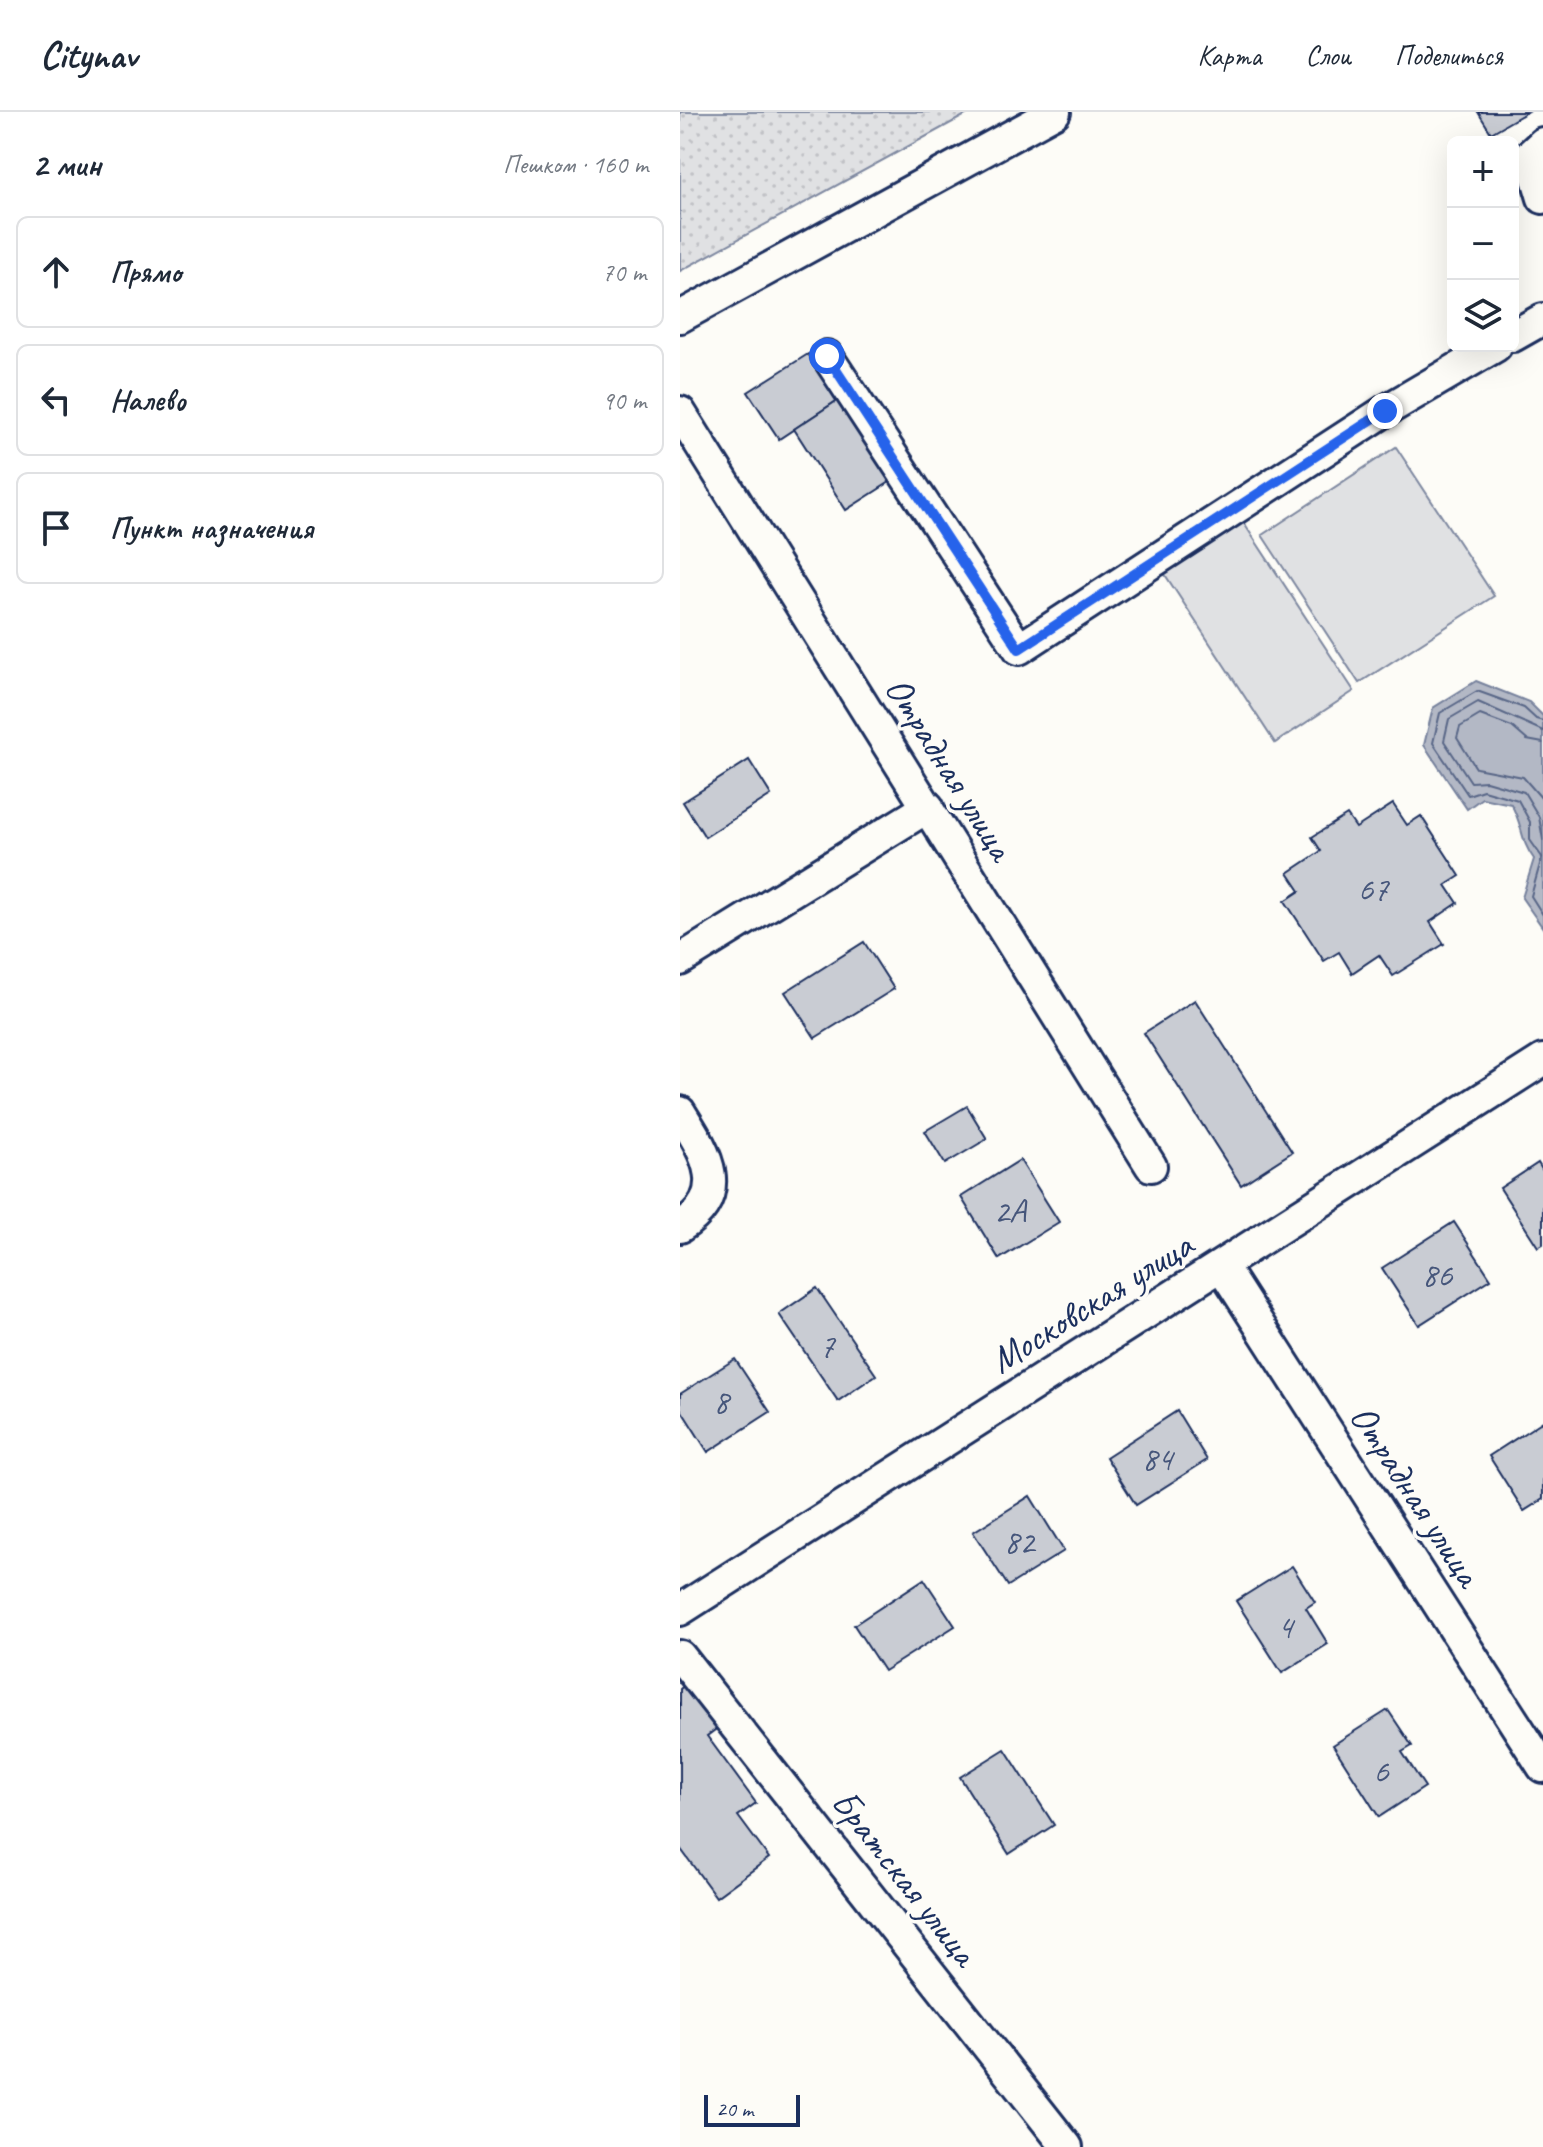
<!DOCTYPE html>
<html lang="ru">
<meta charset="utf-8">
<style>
:root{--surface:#fff;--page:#f2f2f3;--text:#1f2937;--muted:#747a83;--line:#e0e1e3}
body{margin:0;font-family:Caveat,sans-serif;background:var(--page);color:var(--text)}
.controls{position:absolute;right:24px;top:24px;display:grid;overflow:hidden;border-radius:12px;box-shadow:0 8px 32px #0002}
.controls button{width:72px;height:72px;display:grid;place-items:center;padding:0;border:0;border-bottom:2px solid var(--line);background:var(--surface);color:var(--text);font:40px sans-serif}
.scale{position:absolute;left:24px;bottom:20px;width:96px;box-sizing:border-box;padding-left:8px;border:4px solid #1b2f5e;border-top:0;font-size:22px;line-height:28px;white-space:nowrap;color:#1b2f5e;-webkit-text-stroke:6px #fdfcf7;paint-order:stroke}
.stop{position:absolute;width:24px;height:24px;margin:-18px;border:6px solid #2563eb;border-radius:50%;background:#fff}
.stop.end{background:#2563eb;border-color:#fff;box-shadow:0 2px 8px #0008}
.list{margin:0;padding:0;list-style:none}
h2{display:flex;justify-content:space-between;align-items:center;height:104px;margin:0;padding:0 32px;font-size:34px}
h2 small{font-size:26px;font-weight:400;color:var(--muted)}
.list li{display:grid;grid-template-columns:52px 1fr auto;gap:24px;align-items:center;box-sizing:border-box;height:112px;margin:0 16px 16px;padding:0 16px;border:2px solid var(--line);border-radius:12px}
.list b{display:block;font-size:30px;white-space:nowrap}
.list em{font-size:26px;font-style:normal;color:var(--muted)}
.icon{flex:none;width:44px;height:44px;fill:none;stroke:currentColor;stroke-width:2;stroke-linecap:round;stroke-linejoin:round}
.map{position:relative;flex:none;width:863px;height:2035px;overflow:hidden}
header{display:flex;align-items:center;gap:48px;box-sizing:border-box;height:112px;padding:0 40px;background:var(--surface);border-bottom:2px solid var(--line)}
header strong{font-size:38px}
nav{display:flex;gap:44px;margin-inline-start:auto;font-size:28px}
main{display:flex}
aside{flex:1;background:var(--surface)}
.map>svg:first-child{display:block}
.grass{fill:url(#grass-dots);stroke:#7e88a0;stroke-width:2}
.park{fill:#e0e1e3;stroke:#7e88a0;stroke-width:2}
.water{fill:#b3b8c5;stroke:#76819c;stroke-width:2}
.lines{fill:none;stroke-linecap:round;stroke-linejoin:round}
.shore{stroke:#586687;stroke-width:2}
.building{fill:#c9ccd3;stroke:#1b2f5e;stroke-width:2}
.minor-casing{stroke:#1b2f5e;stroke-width:36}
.minor{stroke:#fdfcf7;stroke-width:30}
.route{stroke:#2563eb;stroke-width:10}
.labels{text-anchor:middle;stroke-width:7;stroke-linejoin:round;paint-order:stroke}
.number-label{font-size:34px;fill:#46567b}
.street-label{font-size:38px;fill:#1b2f5e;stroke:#fdfcf7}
</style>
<header>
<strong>Citynav</strong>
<nav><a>Карта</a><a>Слои</a><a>Поделиться</a></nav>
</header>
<main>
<aside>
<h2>2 мин<small>Пешком · 160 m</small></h2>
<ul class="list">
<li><svg class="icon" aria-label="ahead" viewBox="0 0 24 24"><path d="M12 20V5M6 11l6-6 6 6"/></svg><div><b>Прямо</b></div><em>70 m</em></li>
<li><svg class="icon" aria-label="left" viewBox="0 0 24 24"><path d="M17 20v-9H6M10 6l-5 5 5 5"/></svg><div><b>Налево</b></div><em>90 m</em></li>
<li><svg class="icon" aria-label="arrive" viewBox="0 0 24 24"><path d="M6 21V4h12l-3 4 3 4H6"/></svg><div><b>Пункт назначения</b></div></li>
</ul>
</aside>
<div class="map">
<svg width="863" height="2035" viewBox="0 0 863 2035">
<defs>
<pattern id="grass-dots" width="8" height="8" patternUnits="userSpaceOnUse" patternTransform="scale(2)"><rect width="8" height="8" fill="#e0e1e3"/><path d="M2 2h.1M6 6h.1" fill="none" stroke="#c0c1c5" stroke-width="1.8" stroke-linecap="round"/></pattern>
</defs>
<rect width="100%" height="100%" fill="#fdfcf7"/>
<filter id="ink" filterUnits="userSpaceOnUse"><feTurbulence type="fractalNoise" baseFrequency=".0125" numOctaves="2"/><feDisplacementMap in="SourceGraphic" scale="16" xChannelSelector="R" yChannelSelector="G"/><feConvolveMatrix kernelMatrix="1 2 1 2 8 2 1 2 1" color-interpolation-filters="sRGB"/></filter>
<g filter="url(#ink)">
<polygon class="grass" points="0,0 291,0 0,159"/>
<g class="park">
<polygon points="716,335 814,484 679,571 582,423"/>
<polygon points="563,410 674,579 595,631 484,461"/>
</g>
<path class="water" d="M796 569 849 590 863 604V816L842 786 854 747C839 726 844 715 831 692L802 686 787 697 744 633 753 596Z"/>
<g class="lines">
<g class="shore">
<polyline points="863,609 856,607 844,596 797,579 760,601 753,631 788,683 803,678 838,688 850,710 850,728 862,745 851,784 863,803"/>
<polyline points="863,619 798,590 769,607 764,629 791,670 806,669 844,680 859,705 863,728"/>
<polyline points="863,631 847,628 832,615 800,603 780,615 777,626 796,656 843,665 863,688"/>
</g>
</g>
<g class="building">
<polygon points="798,0 847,0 811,21"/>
<polygon points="128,242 158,288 99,327 68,280"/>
<polygon points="158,288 210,370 166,398 114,317"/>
<polygon points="69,648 91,683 25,725 3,690"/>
<polygon points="713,692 727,713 741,704 780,764 766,773 778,791 750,810 764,832 713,864 699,843 672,861 659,840 644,849 605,789 620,779 608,761 641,739 632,725 667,703 676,716"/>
<polygon points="184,830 214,877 135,926 105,880"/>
<polygon points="515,888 612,1040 561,1073 464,921"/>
<polygon points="287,994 307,1027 265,1052 245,1019"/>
<polygon points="340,1048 379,1110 319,1147 281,1085"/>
<polygon points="858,1051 863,1059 863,1132 858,1135 820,1076"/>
<polygon points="774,1110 811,1167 739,1213 702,1156"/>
<polygon points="137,1176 196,1263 158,1289 99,1202"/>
<polygon points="55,1247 90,1300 28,1340 0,1296 0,1282"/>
<polygon points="497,1299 527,1348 456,1393 426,1345"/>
<polygon points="863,1309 863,1387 844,1399 809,1344"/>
<polygon points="350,1384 384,1439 328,1474 293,1420"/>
<polygon points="612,1454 635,1490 626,1496 648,1532 602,1561 556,1489"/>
<polygon points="244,1467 275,1514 204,1559 174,1513"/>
<polygon points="11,1568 43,1612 27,1624 76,1691 58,1704 89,1746 36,1785 0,1736 0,1577"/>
<polygon points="708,1598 732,1634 722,1640 745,1675 699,1705 653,1633"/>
<polygon points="325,1637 374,1713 329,1742 280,1665"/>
</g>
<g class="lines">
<g class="minor-casing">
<g id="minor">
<polyline points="863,31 850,43 863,86"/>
<polyline points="0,205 375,0"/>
<polyline points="833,224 863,207"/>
<polyline points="147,244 339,537 705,299 816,234"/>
<polyline points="0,300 471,1054"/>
<polyline points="0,848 248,695"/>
<path d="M0 1000C25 1040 53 1081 0 1115"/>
<polyline points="542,1155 863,1655"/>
<polyline points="0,1498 863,948"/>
<polyline points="0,1544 387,2035"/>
</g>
</g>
<use href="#minor" class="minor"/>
</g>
</g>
<g class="lines" filter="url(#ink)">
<polyline class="route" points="147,244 339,537 705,299"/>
</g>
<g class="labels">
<g class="number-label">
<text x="693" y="788">67</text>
<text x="330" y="1110">2А</text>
<text x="757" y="1174">86</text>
<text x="147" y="1245">7</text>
<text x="41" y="1301">8</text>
<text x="477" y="1358">84</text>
<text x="339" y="1441">82</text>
<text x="605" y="1526">4</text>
<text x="701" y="1670">6</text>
</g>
<g class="street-label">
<text transform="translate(270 656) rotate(58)" y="13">Отрадная улица</text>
<text transform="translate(411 1190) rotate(-32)" y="13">Московская улица</text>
<text transform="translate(736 1383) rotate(57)" y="13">Отрадная улица</text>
<text transform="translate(225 1765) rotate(52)" y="13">Братская улица</text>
</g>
</g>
</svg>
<div class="controls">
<button>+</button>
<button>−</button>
<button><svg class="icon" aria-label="layers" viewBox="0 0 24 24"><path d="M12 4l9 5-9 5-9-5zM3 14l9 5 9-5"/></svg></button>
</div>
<div class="scale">20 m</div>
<div class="stop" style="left:147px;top:244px"></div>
<div class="stop end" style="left:705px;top:299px"></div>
</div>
</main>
